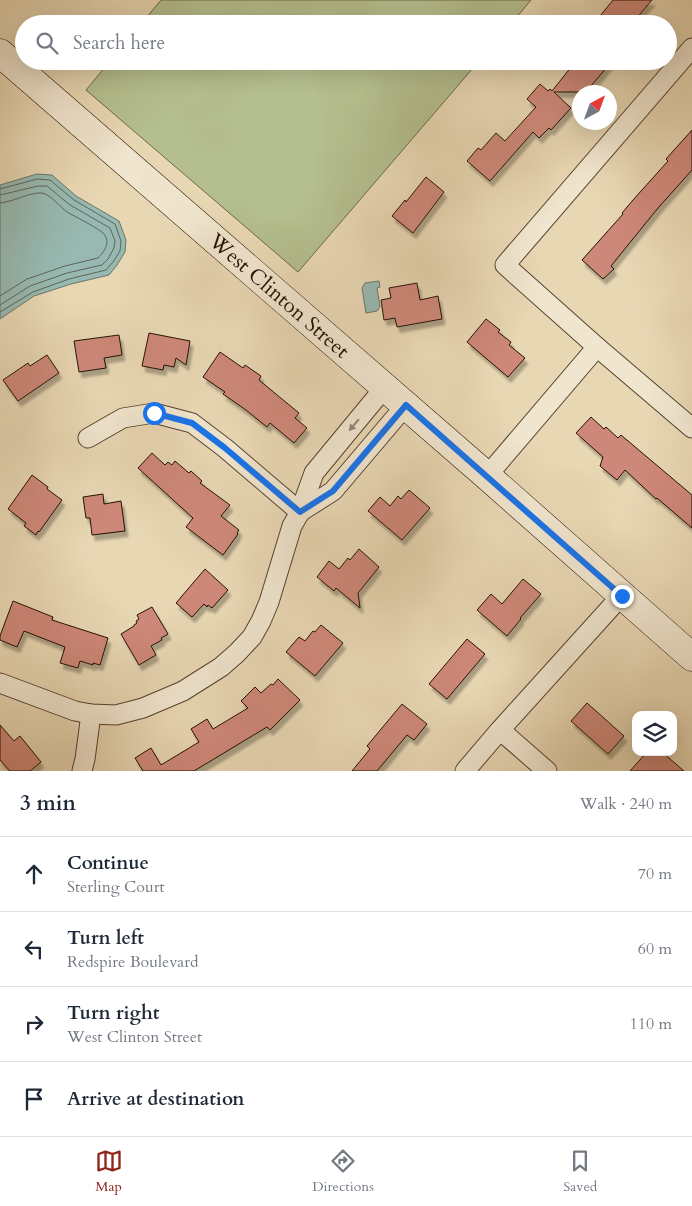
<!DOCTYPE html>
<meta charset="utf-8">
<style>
:root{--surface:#fff;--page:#f2f2f3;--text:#1f2937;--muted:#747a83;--line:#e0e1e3;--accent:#8f2418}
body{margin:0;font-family:Cardo,serif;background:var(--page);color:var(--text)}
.controls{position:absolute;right:15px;bottom:15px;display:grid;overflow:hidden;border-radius:10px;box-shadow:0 5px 20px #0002}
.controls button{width:45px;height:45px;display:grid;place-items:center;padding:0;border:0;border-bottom:1px solid var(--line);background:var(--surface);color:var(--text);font:25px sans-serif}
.compass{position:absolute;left:572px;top:85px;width:45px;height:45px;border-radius:50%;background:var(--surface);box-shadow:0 5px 20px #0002;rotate:41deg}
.stop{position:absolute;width:15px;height:15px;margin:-11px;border:4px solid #1a73e8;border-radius:50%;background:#fff}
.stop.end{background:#1a73e8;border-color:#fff;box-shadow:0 1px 5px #0008}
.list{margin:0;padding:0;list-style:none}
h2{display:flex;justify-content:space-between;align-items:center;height:65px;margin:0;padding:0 20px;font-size:21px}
h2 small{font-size:16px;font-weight:400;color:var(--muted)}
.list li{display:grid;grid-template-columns:32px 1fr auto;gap:15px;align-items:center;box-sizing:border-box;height:75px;padding:0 20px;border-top:1px solid var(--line)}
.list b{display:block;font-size:19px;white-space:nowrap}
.list p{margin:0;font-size:16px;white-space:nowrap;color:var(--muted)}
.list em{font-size:16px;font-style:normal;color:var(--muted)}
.icon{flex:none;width:28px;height:28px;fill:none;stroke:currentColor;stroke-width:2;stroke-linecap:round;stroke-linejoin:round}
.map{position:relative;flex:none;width:692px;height:771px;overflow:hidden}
.search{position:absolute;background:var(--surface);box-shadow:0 5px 20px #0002;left:15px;right:15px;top:15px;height:55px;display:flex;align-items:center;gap:12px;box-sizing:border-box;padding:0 18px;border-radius:28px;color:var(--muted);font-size:19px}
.sheet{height:365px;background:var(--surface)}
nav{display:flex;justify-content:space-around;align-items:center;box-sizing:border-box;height:70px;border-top:1px solid var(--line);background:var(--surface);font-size:14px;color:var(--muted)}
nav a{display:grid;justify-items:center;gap:2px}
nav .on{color:var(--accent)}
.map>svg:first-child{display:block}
.green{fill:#b4be8e;stroke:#6c6849}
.water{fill:#97b9b1;stroke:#69766c}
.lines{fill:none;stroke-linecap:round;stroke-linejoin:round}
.shore{stroke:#5e655a;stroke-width:1}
.building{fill:#ce8879;stroke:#241104;filter:url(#shadow)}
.street-casing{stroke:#554230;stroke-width:21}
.secondary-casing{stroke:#241104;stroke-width:29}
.street{stroke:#f0e5ce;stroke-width:19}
.secondary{stroke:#f0e5ce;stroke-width:28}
.oneway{fill:#948673}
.route{stroke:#1a73e8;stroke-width:6}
.labels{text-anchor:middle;stroke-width:5;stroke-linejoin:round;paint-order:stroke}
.street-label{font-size:21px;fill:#241104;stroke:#f0e5ce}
</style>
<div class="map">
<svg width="692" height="771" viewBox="0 0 692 771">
<defs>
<filter id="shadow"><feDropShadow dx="3" dy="5.5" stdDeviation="1" flood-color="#0004"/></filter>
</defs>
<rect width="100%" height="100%" fill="#e8d7b3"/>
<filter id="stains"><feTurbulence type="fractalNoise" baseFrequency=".004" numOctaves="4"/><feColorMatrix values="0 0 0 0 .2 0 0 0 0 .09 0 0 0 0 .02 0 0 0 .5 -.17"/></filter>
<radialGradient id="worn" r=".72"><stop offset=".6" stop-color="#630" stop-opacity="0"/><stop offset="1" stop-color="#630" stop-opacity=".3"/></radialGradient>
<g class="green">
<polygon points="161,0 531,0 511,24 141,24"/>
<polygon points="110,61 479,61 298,272 86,90"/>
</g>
<g class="water">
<polygon points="37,174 52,175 76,196 119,221 126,240 125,252 117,265 109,275 71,284 34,296 0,319 0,185"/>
<polygon points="379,281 380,287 377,288 380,307 377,311 366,313 362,288 365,283"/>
</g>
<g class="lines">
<g class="shore">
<polyline points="0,189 37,179 50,180 74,200 115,224 121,241 120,251 113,262 106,270 69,279 33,292 0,312"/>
<polyline points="0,195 38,186 47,186 70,205 110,228 115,241 114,248 108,259 102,265 67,273 30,286 0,305"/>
<path d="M0 203C13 202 30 192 42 193 50 194 60 207 67 212 74 216 100 229 104 234 111 243 104 252 98 258L65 266 27 279 0 296"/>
</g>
</g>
<g class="building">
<polygon points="613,0 652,0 635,20 630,16 624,24 609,24 600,16"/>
<polygon points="576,61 612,61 586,92 554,92 571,108 551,130 549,128 539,138 533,132 490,181 467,161 478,148 481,150 496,133 505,141 536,107 527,99 540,84 548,91 550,89 552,91"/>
<polygon points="692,130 692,170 658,208 611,266 614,269 603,279 582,260 623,214 622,213 633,200 668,161 666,159"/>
<polygon points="426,177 444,192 413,233 392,216 405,200 406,202"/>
<polygon points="417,283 420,300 438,296 442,319 397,327 395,318 384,320 381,300 391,298 389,288"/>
<polygon points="486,319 500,330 498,332 511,342 509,345 525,358 508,377 467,342"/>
<polygon points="149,333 190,341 186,365 176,358 174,367 164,365 163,370 142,366"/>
<polygon points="119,335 122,355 104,358 106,368 79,372 74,341"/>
<polygon points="220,352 243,368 245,365 261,376 259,380 299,413 295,418 307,428 294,443 270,423 267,427 246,410 223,394 225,392 203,377"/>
<polygon points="47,355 59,373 18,401 3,380 28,363 30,366"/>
<polygon points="591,417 604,429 606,427 618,438 621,435 692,495 692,528 657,498 656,499 625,470 617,480 600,466 603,457 576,433"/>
<polygon points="152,453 165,465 168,462 172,465 175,461 189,473 191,471 202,481 200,483 230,505 221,516 239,530 237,533 238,534 223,555 186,527 193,518 138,468"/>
<polygon points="32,475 48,487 47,489 62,500 39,532 38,531 36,535 24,526 26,523 8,509"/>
<polygon points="409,490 430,508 402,540 368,511 380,497 390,506 398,496 401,499"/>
<polygon points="103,494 104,504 121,501 125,531 92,535 90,518 86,518 83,497"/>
<polygon points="359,549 379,567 358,593 360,608 336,588 334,591 317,577 329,561 339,569 348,558 350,560"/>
<polygon points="205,569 228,590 212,608 208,605 207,607 204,604 192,617 176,603"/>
<polygon points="523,579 541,594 520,618 521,619 507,636 477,610 491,594 502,604"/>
<polygon points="13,601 53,617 52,620 108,638 100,665 93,663 93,665 80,661 78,668 60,663 65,647 24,631 17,647 0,640 0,636"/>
<polygon points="152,607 168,634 161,638 162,640 151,646 156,655 139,665 121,634 134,626 134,625 137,623 136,621 139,619 137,615"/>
<polygon points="321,625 343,643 315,676 286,652 299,637 305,641 313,631 315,632"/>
<polygon points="467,639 485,654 447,699 429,684"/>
<polygon points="278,679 300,700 270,730 267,727 194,771 143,771 135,758 151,748 161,765 199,742 191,729 207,719 213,729 248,708 241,701 255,687 261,693 271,684 273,685"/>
<polygon points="587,703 624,736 608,754 571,721"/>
<polygon points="402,704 427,724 414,740 407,735 377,771 352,771 370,749 367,746"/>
<polygon points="0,725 14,741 20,736 41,762 30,771 10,771 0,760"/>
<polygon points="647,752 662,752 684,771 630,771"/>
</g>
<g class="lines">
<g class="street-casing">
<g id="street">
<polyline points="692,48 505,265 597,347 692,428"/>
<polyline points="88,438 123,418 154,413 192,423 225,448 300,512"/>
<polyline points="487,476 597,347"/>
<polyline points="300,512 333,491 406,405"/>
<polyline points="0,683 75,711 91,714 116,715 143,708 183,691 221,667 237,653 252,637 261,621 269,602 292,526 300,512 314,473 385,387"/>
<polyline points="500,730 547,771"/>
<polyline points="82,771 85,759 91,714"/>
<polyline points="465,771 500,730 622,595"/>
</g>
</g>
<g class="secondary-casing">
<g id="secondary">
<path id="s1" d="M0 53 487 476 692 657"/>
</g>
</g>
<use href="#street" class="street"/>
<use href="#secondary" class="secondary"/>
</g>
<defs><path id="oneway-solid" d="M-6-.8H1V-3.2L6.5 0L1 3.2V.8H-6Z" transform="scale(1.25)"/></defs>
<use class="oneway" href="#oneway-solid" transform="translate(354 425) rotate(130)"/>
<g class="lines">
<polyline class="route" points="154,413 192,423 225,448 300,512 333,491 406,405 622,596"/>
</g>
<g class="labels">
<g class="street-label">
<text dy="7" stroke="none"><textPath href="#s1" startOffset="370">West Clinton Street</textPath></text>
</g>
</g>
<rect width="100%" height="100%" filter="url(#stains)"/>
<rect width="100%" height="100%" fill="url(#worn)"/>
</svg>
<div class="controls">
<button><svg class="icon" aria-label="layers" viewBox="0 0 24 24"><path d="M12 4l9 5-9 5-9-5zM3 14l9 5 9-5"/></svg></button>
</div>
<svg class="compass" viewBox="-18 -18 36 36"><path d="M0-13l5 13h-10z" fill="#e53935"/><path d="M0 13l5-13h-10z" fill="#747a83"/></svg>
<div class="stop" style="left:154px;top:413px"></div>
<div class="stop end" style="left:622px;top:596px"></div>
<div class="search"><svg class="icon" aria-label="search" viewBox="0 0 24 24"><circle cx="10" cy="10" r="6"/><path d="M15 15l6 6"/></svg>Search here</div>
</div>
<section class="sheet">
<h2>3 min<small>Walk · 240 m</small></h2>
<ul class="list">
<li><svg class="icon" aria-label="ahead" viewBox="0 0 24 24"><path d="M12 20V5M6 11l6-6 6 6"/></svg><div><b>Continue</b><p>Sterling Court</p></div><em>70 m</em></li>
<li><svg class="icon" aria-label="left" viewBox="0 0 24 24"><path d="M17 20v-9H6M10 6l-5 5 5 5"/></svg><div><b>Turn left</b><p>Redspire Boulevard</p></div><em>60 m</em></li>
<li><svg class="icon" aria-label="right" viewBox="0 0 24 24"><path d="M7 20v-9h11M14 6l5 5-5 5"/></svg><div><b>Turn right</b><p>West Clinton Street</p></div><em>110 m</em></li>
<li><svg class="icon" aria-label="arrive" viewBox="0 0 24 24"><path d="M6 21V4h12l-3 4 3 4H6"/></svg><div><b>Arrive at destination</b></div></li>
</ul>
</section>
<nav>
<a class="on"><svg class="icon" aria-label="map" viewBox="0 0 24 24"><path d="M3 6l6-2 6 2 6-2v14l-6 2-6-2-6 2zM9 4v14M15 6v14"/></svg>Map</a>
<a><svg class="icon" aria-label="directions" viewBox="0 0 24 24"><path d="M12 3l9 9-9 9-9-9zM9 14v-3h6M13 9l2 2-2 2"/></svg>Directions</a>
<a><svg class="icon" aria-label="saved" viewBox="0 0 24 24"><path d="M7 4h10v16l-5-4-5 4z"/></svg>Saved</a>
</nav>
